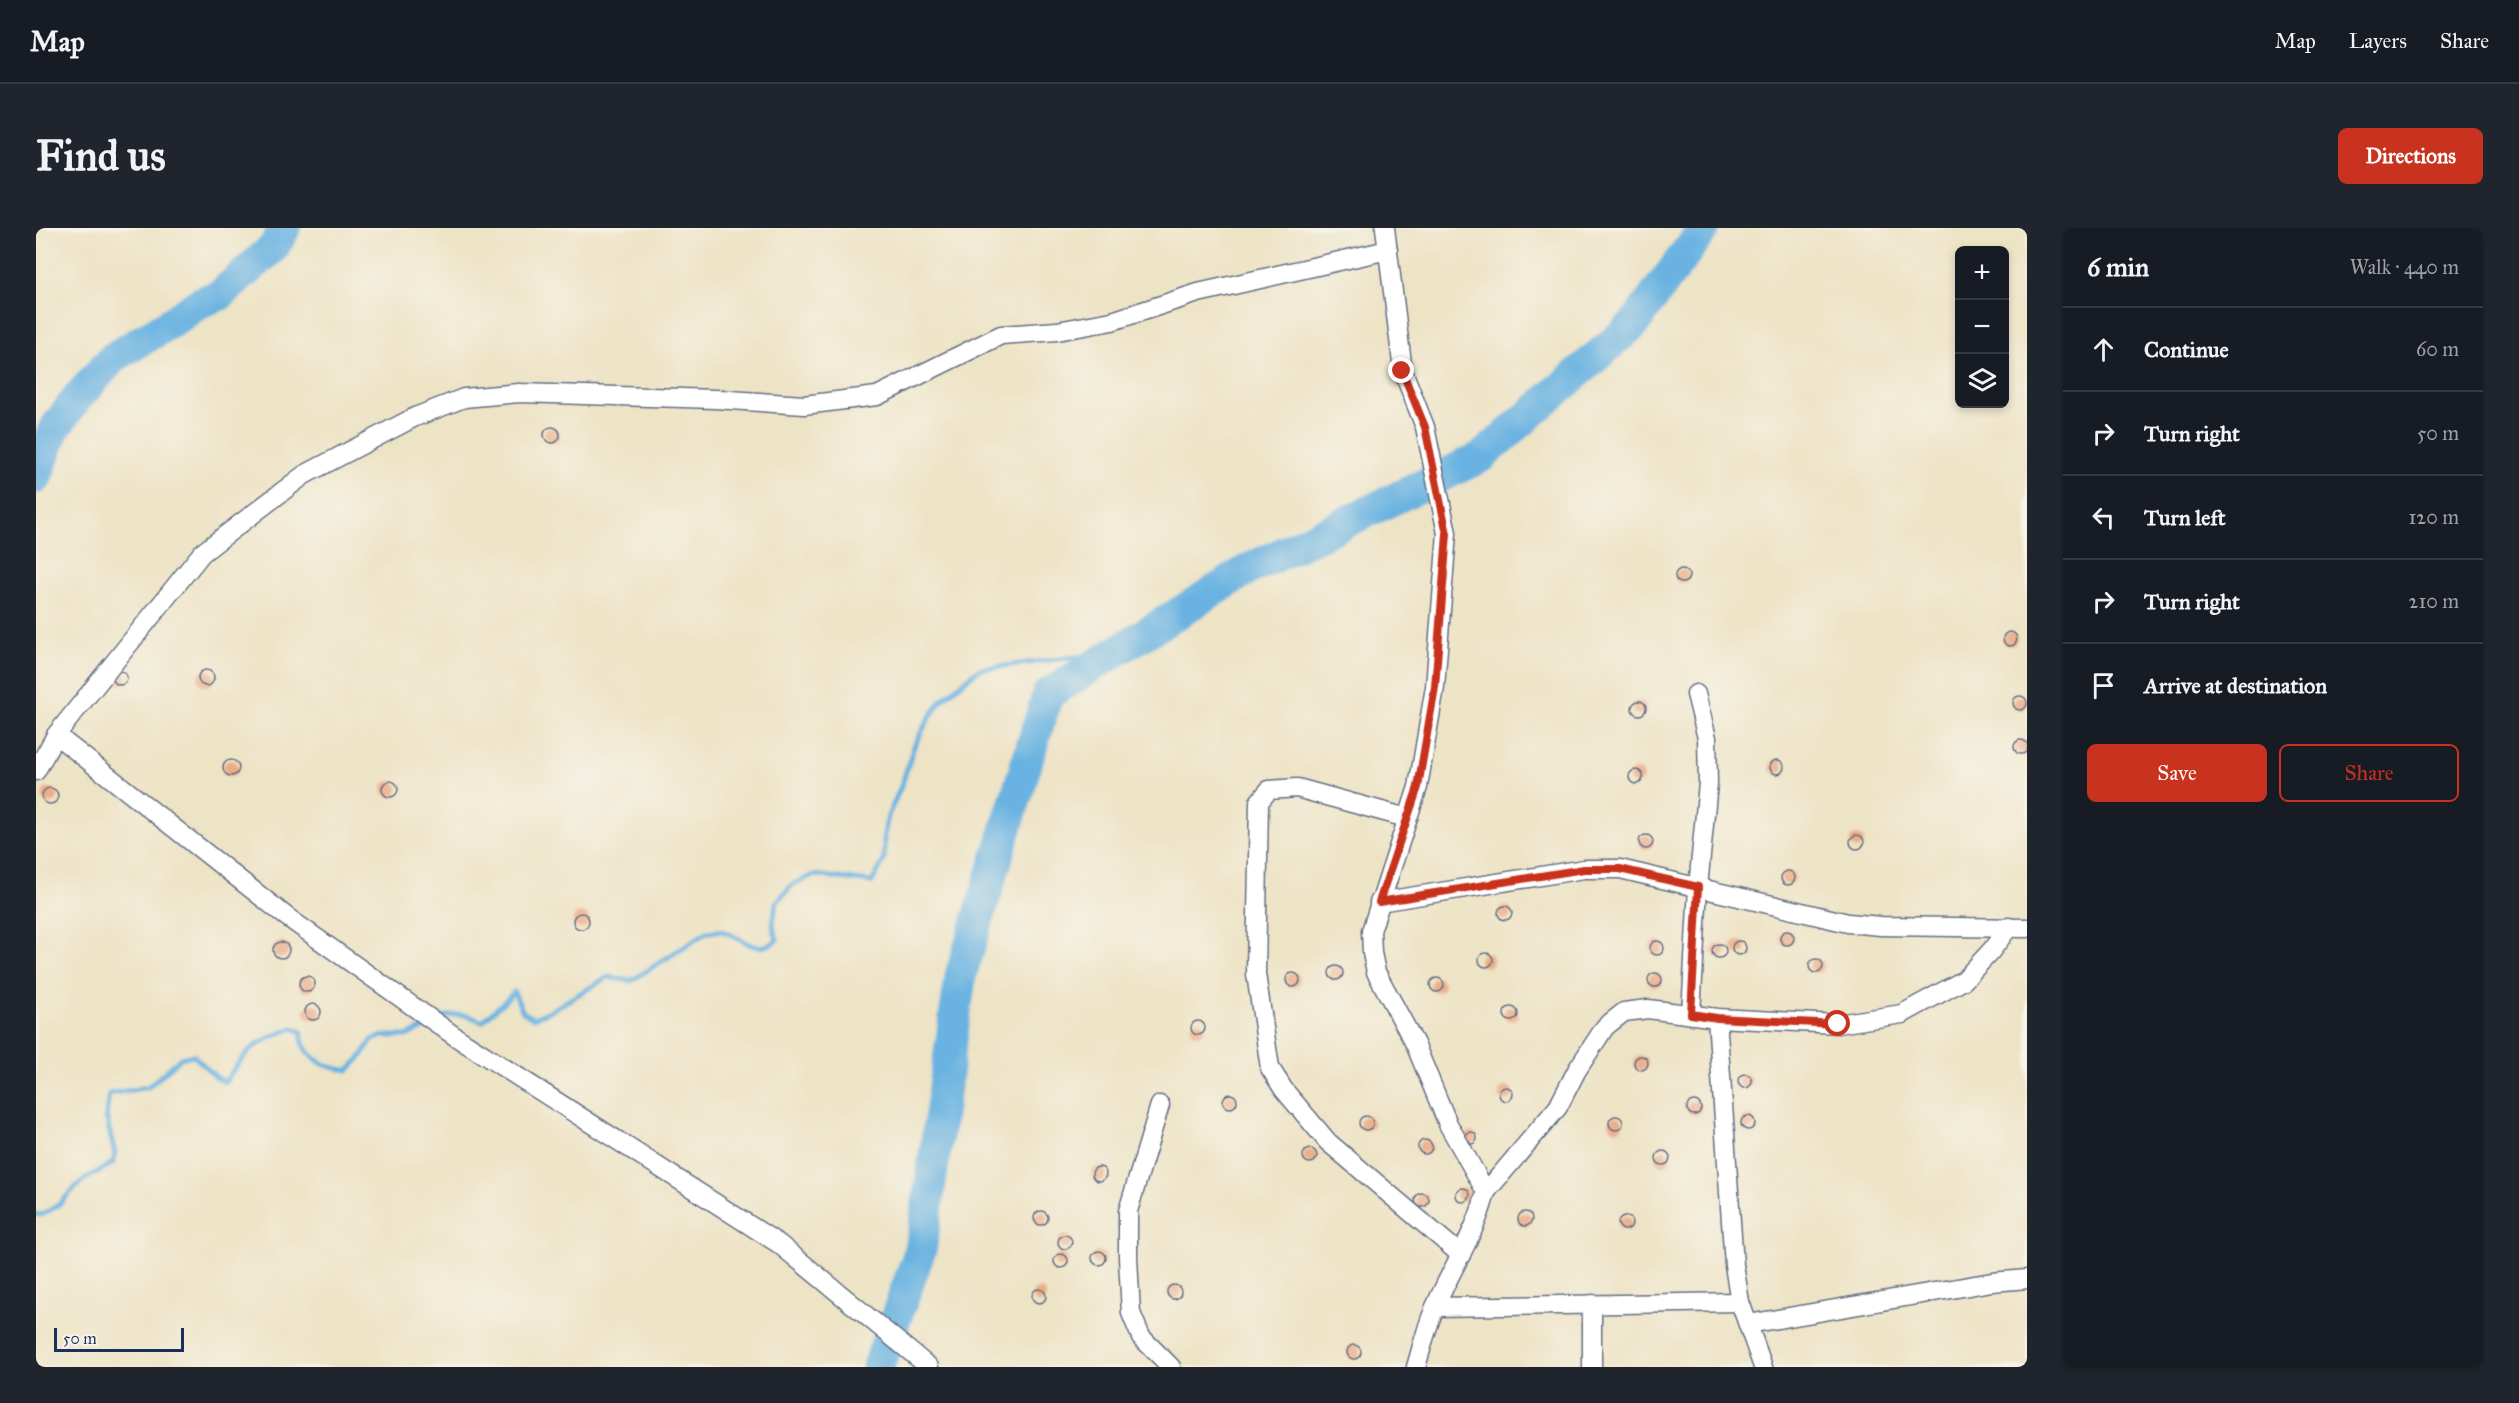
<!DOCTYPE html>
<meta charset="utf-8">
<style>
:root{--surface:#171b24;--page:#20242c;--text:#f1f3f6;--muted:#9ea1a6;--line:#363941;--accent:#c8321e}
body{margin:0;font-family:"IM FELL Great Primer",serif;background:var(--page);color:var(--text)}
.controls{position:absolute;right:18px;top:18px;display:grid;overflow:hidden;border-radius:9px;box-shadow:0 3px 9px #0003}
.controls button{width:54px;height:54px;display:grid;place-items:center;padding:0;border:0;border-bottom:2px solid var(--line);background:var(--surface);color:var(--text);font:30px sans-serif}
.scale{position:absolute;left:18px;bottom:15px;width:130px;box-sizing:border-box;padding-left:6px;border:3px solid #1b2f5e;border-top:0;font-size:16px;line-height:21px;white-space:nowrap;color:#1b2f5e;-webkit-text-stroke:4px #f7f3e8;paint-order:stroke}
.stop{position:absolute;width:18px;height:18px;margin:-14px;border:4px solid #c8321e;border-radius:50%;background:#fff}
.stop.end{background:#c8321e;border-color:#fff;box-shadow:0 2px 6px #0008}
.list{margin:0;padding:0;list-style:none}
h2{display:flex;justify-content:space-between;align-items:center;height:78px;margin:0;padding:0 24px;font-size:26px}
h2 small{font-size:20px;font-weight:400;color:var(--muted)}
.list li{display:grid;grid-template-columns:39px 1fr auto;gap:18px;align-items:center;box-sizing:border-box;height:84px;padding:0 24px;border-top:2px solid var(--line)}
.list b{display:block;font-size:22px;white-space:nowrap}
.list em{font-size:20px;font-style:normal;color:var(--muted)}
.actions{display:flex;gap:12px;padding:18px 24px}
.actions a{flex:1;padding:14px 0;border:2px solid var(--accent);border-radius:9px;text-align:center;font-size:21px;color:var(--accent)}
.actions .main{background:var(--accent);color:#fff}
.icon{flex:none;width:33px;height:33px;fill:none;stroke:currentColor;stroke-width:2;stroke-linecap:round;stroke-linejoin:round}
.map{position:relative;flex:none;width:1991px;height:1139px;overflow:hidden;border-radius:9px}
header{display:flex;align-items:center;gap:36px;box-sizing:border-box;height:84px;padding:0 30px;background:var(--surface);border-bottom:2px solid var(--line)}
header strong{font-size:28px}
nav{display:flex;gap:33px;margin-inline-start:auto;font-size:21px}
.intro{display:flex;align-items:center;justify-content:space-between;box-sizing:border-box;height:144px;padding:0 36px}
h1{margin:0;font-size:42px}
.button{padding:15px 27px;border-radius:9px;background:var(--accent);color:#fff;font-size:21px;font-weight:700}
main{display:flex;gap:36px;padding:0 36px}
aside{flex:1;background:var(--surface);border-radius:9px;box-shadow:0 3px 9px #0003}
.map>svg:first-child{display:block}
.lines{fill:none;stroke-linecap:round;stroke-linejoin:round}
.stream{stroke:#69b2e1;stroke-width:5}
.river{stroke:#69b2e1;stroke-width:32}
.building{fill:#ebac88}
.minor-casing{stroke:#646e82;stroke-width:21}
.minor{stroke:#fff;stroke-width:18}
.route{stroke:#c8321e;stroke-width:8}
</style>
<header>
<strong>Map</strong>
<nav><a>Map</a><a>Layers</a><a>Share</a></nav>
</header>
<div class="intro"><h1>Find us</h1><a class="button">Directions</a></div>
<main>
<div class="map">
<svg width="1991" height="1139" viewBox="0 0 1991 1139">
<rect width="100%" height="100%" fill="#f7f3e8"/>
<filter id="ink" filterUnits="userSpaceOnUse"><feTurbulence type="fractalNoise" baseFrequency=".0167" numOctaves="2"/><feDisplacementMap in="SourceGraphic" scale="12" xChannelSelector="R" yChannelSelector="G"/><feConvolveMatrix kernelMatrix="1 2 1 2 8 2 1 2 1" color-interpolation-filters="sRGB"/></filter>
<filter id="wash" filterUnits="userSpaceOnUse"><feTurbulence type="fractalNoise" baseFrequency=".008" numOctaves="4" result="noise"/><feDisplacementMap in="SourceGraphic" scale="24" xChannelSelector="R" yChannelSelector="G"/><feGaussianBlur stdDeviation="1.35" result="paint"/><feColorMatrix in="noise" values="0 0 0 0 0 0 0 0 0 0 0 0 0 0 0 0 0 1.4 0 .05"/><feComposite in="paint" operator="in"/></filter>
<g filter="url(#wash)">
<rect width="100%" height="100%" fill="#ede3c5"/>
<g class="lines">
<g class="stream">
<path d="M403 791C419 785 432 785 446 794L478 764 487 784 497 790 514 783 572 749 595 753 671 704C675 704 681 702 686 703 707 709 718 729 741 712L737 697 740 675 757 656 778 647 836 654 848 632V607L852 588 866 556 878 518 893 490 907 471 943 441 1080 424"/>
<path d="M0 986 6 987 22 977 46 953 77 935 79 926 70 888 73 866 112 859 145 830 157 827 180 849 189 854C211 821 219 814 257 800L266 804C264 829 291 841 313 842L326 828 336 812 347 808H370L395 797"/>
</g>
<g class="river">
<polyline points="0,250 17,203 41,170 78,129 133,96 165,74 184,67 238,19 249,0"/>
<polyline points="842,1139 885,1020 925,746 1012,466 1213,341 1445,229 1597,97 1668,0"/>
</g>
</g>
<g id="blocks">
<g class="building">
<circle cx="516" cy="207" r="8"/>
<circle cx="1646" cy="348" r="7"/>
<circle cx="1974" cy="411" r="7"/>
<circle cx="170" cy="450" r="8"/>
<circle cx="84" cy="450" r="7"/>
<circle cx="1984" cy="475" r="7"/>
<circle cx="1603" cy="480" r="7"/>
<circle cx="1985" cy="519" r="7"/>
<circle cx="1741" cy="539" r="7"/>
<circle cx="195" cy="540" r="8"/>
<circle cx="1600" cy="549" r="7"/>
<circle cx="354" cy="561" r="8"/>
<circle cx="14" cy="568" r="8"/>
<circle cx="1610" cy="614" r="7"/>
<circle cx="1821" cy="614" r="7"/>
<circle cx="1752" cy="650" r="7"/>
<circle cx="1469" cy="685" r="7"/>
<circle cx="545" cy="693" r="8"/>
<circle cx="1751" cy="710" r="7"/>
<circle cx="1703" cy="720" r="7"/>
<circle cx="1621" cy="720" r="7"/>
<circle cx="245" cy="722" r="8"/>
<circle cx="1683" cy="723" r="7"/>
<circle cx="1450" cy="732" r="7"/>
<circle cx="1780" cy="738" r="7"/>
<circle cx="1300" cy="745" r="7"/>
<circle cx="1619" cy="752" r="7"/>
<circle cx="1257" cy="752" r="7"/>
<circle cx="271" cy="756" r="8"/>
<circle cx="1401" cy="757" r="7"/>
<circle cx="277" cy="784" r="8"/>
<circle cx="1475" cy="786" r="7"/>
<circle cx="1162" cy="800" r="7"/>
<circle cx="1605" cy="835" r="7"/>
<circle cx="1709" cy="853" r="7"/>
<circle cx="1470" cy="866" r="7"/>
<circle cx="1194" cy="873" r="7"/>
<circle cx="1658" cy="880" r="7"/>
<circle cx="1712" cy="895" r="7"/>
<circle cx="1580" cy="895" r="7"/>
<circle cx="1330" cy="895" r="7"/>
<circle cx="1435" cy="910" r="6"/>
<circle cx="1389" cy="919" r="7"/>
<circle cx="1274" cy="928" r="7"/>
<circle cx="1627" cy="930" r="7"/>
<circle cx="1063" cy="946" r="7"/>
<circle cx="1427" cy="967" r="7"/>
<circle cx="1386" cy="972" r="7"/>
<circle cx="1005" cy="990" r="7"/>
<circle cx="1489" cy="991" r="7"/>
<circle cx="1589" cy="995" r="7"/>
<circle cx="1029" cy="1014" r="7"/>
<circle cx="1063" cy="1030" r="7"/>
<circle cx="1025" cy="1033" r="7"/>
<circle cx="1138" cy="1064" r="7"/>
<circle cx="1003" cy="1068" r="7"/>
<circle cx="1318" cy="1124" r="7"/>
</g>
</g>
</g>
<g filter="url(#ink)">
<use href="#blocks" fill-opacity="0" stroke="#646e82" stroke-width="1.5"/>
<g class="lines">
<g class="minor-casing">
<g id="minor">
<path d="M1349 0 1367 143 1389 199 1411 305 1399 459 1382 559 1335 703 1336 725 1340 744 1379 816 1412 896 1450 964C1440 1005 1416 1039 1400 1077 1391 1097 1386 1119 1380 1139"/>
<polyline points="20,507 251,689 420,809 743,1016 893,1139"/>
<polyline points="0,543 20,507 166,325 268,247 379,189 428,170 483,165 679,171 768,177 841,168 965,107 1021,103 1076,93 1162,65 1352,22"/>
<polyline points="1371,590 1261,560 1233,562 1223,574 1220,746 1234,840 1248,862 1292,914 1425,1027"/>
<polyline points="1343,674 1548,641 1584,641 1812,695 1845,698 1991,700"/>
<polyline points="1655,786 1662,659 1672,555 1671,510 1660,466"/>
<polyline points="1681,790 1698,1037 1704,1074 1727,1139"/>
<polyline points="1124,877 1092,983 1092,1030 1095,1085 1105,1109 1135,1139"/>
<polyline points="1450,964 1522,879 1541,842 1569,799 1588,784 1612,781 1681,790 1802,796 1866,786 1928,752 1955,723 1973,699"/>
<polyline points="1399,1079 1704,1074"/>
<polyline points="1712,1096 1956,1054 1991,1051"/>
<polyline points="1556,1139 1556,1076"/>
</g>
</g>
<use href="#minor" class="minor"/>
</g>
</g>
<g class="lines" filter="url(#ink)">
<polyline class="route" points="1366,143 1389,199 1411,306 1399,459 1382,559 1343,674 1548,641 1584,641 1662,659 1655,786 1681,790 1802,796"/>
</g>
</svg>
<div class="controls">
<button>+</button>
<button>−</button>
<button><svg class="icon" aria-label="layers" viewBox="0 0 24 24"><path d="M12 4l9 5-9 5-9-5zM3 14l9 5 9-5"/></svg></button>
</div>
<div class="scale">50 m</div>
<div class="stop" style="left:1802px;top:796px"></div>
<div class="stop end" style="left:1366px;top:143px"></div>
</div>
<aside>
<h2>6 min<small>Walk · 440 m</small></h2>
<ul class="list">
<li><svg class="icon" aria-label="ahead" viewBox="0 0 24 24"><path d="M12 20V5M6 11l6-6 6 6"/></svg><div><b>Continue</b></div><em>60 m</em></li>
<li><svg class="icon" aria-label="right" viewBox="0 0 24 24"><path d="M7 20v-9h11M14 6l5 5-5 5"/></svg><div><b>Turn right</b></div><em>50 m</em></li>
<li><svg class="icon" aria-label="left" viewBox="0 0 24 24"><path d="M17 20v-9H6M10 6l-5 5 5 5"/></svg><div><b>Turn left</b></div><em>120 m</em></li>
<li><svg class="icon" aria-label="right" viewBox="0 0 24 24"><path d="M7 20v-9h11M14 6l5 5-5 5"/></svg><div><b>Turn right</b></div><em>210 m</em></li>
<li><svg class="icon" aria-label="arrive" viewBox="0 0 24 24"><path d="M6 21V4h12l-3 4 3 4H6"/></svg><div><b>Arrive at destination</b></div></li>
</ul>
<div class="actions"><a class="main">Save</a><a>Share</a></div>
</aside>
</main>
